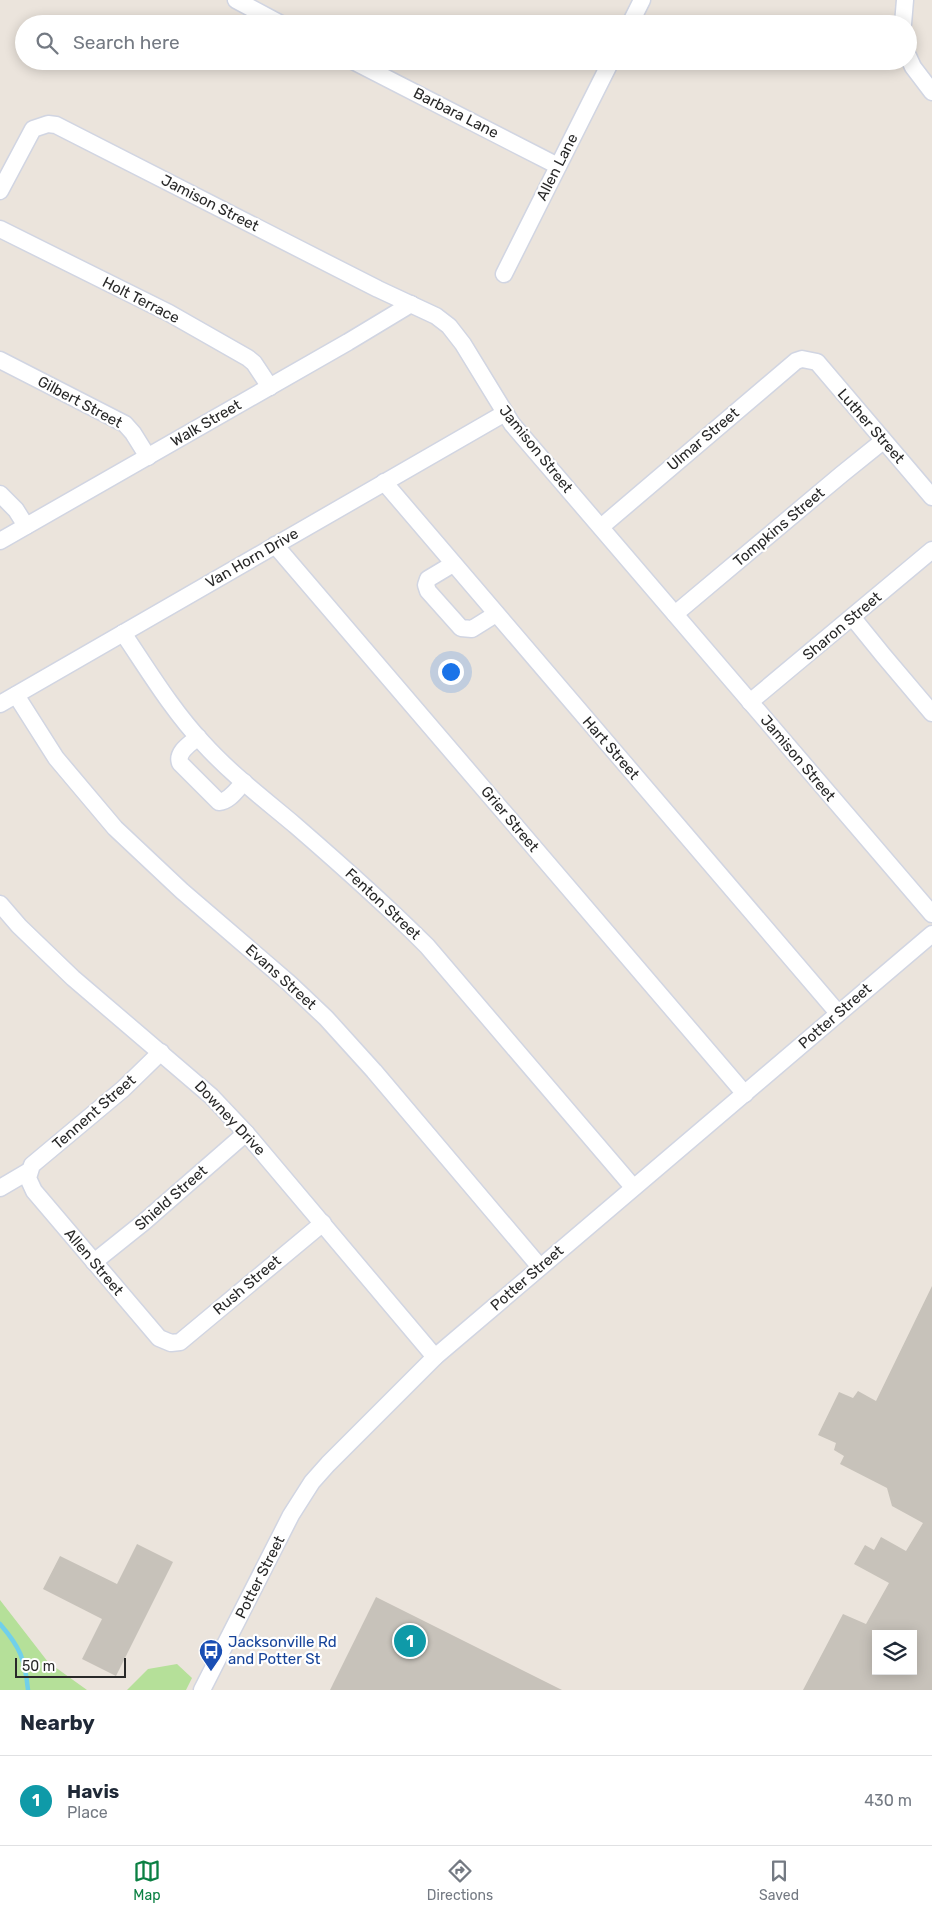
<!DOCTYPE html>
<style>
:root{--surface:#fff;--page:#f2f2f3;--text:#1f2937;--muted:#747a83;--line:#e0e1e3;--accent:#0b8043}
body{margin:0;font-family:Rubik,sans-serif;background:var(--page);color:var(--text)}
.controls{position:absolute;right:15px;bottom:15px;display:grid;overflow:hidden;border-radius:0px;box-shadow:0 2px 12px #0003}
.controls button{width:45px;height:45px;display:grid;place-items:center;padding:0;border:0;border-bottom:1px solid var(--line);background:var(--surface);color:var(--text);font:25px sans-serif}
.scale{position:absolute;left:15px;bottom:12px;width:111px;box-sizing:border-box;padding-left:5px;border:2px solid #292929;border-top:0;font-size:14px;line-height:18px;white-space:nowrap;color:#292929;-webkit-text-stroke:4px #fff;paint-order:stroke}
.you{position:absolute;left:450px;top:671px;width:18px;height:18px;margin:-12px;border:4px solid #fff;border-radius:50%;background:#1a73e8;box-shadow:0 0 0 8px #1a73e833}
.badge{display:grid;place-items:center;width:32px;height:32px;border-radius:50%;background:var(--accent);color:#fff;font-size:16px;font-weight:700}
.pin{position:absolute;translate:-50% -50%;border:2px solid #fff;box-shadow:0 1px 5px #0006}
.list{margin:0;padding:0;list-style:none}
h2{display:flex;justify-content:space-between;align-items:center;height:65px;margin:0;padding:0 20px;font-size:21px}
h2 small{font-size:16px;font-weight:400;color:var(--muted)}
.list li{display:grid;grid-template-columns:32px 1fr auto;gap:15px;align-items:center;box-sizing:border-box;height:90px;padding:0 20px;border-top:1px solid var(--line)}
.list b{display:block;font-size:19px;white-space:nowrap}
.list p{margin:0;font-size:16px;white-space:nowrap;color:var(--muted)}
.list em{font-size:16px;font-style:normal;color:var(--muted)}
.icon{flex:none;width:28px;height:28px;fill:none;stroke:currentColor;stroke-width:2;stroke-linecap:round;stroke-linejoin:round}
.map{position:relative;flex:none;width:932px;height:1690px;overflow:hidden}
.search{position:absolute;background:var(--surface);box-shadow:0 2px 12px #0003;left:15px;right:15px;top:15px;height:55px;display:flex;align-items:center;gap:12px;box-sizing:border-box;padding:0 18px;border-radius:28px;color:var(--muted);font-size:19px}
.sheet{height:155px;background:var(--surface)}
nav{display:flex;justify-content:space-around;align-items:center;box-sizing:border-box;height:70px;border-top:1px solid var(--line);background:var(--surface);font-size:14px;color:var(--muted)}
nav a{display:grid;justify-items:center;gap:2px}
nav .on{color:var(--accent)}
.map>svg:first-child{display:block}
.green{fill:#b5e099}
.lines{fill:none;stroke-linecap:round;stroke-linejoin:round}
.stream{stroke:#71d0ea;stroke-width:4.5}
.building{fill:#c7c2ba;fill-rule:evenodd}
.minor-casing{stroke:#d1d5e2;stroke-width:19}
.minor{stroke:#fff;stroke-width:16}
.labels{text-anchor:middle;stroke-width:4.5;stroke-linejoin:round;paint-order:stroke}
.street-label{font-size:15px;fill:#292929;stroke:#fff}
.transit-label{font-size:15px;fill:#164399;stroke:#fff;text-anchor:start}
</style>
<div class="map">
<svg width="932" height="1690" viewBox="0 0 932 1690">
<rect width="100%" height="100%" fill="#ebe4dc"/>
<g class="green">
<polygon points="0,1600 48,1662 87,1690 0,1690"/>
<polygon points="177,1664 192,1678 186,1690 127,1690 148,1669"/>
</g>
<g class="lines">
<path class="stream" d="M0 1624C20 1647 25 1659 28 1690"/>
</g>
<g class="building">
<path d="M932 1286V1690H803L843 1614 866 1624 889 1583 854 1564 865 1545 874 1550 881 1537 906 1551 923 1523 892 1506 887 1488 840 1464 844 1456 834 1450 836 1443 818 1435 839 1392 853 1398 858 1391 876 1401ZM876 1634H913V1671H876Z"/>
<polygon points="137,1544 173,1562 116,1676 82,1659 102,1619 43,1589 60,1556 117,1584"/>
<polygon points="376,1597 562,1690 330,1690"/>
</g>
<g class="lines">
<g class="minor-casing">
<g id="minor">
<polyline points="236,0 281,24"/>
<polyline points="630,24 642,0"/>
<polyline points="903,24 905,0"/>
<polyline points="908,56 913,67 932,92"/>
<polyline points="353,61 558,166"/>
<polyline points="0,191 33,129 48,124 56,125 378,289 436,316 449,326 463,344 512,424 932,914"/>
<polyline points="0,229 169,313 248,358 254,363 270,387"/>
<polyline points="504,274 611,61"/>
<polyline points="0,360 125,424 133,433 148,457"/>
<polyline points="384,482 838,1013"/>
<polyline points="0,494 16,510 26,526"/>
<polyline points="601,527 796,361 802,359 817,362 932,497"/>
<polyline points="0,541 348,342 411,304"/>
<polyline points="275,545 745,1094"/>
<polyline points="453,564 428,579 426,585 428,591 461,628 472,629 496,614"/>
<polyline points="675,614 842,474 883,441"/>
<polyline points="853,618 883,655 932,713"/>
<path d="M123 633C148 670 172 710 203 743 231 774 264 799 296 826 341 865 385 904 427 946L633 1187"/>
<polyline points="16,695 56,758 115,828 182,891 289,983 326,1018 374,1071 540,1267"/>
<polyline points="750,702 932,550"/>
<polyline points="0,704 505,413"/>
<path d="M198 737C190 744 176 752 180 763L219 802C230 801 237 789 244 782"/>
<polyline points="0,904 19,926 73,978 211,1096 246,1133 435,1357"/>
<polyline points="161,1052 123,1089 32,1165 28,1178 34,1191 159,1338 171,1343 180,1342 323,1223"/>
<polyline points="0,1188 29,1171"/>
<polyline points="94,1262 144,1222 246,1133"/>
<polyline points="202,1690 291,1515 312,1482 328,1464 435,1357 932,934"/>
</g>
</g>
<use href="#minor" class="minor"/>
</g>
<defs>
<g id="bus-pin" transform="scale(1.25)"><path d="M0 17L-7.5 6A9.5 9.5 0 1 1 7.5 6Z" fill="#1a4fb4" stroke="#fff"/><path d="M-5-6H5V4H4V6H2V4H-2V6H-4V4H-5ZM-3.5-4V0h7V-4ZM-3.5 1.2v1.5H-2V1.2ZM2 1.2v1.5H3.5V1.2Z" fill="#fff"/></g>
</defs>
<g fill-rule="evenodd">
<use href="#bus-pin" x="211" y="1651"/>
</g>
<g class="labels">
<g class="street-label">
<text transform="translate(456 113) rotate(27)" y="5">Barbara Lane</text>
<text transform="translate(557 167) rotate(-63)" y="5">Allen Lane</text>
<text transform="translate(210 203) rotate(27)" y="5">Jamison Street</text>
<text transform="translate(141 300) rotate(27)" y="5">Holt Terrace</text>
<text transform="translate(80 402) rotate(28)" y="5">Gilbert Street</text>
<text transform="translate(206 423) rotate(-30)" y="5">Walk Street</text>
<text transform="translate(871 426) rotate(49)" y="5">Luther Street</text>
<text transform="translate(703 439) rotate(-40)" y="5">Ulmar Street</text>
<text transform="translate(536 449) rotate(51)" y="5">Jamison Street</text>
<text transform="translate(779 527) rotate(-40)" y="5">Tompkins Street</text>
<text transform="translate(252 558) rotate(-30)" y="5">Van Horn Drive</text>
<text transform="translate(842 626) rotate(-40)" y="5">Sharon Street</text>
<text transform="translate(611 748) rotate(49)" y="5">Hart Street</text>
<text transform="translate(798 758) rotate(50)" y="5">Jamison Street</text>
<text transform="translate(510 819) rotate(50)" y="5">Grier Street</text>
<text transform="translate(383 904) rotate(43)" y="5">Fenton Street</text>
<text transform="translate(281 977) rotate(42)" y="5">Evans Street</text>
<text transform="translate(835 1016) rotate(-41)" y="5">Potter Street</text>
<text transform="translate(94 1112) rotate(-41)" y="5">Tennent Street</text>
<text transform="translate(230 1118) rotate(47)" y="5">Downey Drive</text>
<text transform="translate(171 1198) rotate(-41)" y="5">Shield Street</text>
<text transform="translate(94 1262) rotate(50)" y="5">Allen Street</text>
<text transform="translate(527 1278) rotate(-41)" y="5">Potter Street</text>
<text transform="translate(247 1285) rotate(-40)" y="5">Rush Street</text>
<text transform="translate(260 1577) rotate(-63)" y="5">Potter Street</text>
</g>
<g class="transit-label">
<text x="228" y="1647">Jacksonville Rd<tspan x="228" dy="17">and Potter St</tspan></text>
</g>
</g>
</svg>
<div class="controls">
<button><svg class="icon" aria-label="layers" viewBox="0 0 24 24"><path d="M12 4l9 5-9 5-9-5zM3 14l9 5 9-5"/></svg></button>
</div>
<div class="scale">50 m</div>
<div class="you"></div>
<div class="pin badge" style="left:410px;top:1641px;background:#0f9aa8">1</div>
<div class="search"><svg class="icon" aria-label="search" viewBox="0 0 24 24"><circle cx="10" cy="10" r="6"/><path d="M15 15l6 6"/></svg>Search here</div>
</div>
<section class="sheet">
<h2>Nearby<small></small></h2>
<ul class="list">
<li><span class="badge" style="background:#0f9aa8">1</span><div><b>Havis</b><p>Place</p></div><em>430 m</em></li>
</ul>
</section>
<nav>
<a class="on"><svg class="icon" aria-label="map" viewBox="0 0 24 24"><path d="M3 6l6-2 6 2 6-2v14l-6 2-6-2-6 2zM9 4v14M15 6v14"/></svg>Map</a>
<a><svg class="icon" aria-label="directions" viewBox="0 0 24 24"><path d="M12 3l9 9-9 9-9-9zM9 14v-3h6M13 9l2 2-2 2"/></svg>Directions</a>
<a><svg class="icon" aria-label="saved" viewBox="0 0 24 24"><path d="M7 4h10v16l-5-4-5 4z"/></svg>Saved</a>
</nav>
